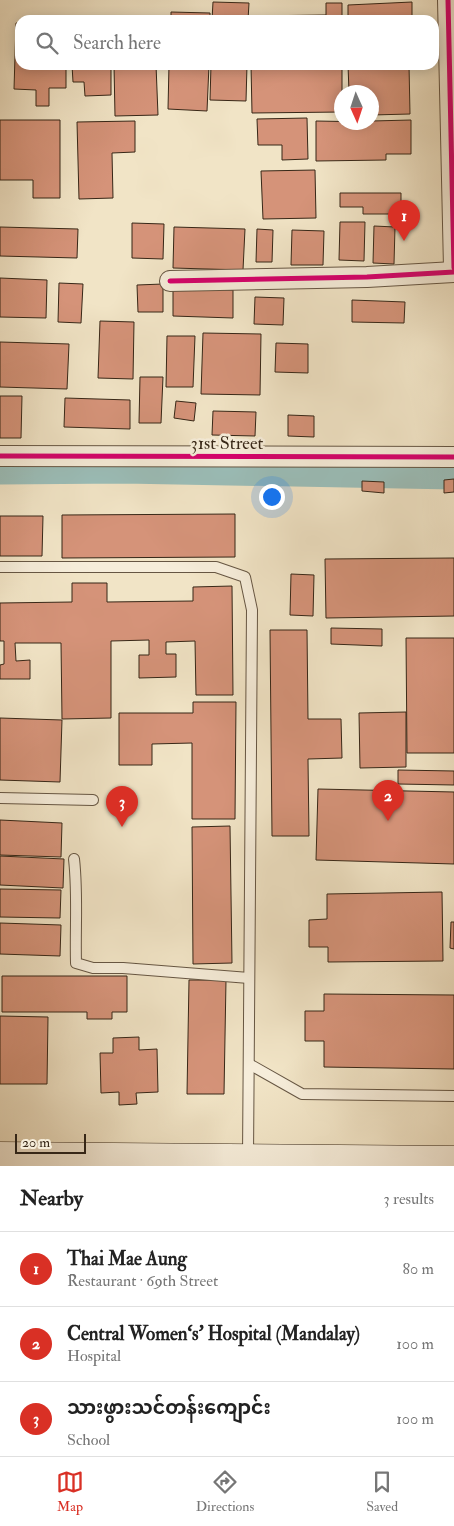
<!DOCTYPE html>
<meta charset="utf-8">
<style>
:root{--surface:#fff;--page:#f6f6f6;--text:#222;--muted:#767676;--line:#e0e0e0;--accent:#d93025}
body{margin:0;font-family:"IM FELL Double Pica","Noto Sans Myanmar",serif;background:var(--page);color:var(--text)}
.compass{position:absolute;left:334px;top:85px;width:45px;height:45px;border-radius:50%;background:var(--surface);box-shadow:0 2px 12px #0003;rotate:177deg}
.scale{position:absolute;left:15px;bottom:12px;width:71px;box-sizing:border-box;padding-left:5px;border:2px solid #372717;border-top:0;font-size:14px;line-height:18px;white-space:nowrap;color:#372717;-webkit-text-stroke:4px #f6edda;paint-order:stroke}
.you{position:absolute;left:271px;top:496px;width:18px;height:18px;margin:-12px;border:4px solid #fff;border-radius:50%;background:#1a73e8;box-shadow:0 0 0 8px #1a73e833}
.badge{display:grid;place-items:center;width:32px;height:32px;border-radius:50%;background:var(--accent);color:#fff;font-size:16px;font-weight:700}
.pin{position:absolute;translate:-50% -41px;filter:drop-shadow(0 1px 2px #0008)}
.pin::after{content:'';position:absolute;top:26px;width:18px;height:15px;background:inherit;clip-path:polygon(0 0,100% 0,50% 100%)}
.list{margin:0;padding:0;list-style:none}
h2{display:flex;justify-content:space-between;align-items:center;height:65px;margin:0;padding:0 20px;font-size:21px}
h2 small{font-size:16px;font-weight:400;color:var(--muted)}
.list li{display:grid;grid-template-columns:32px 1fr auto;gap:15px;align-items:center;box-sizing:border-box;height:75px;padding:0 20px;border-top:1px solid var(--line)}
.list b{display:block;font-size:19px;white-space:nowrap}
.list p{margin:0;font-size:16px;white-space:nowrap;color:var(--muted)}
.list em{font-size:16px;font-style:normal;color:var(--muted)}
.icon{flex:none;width:28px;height:28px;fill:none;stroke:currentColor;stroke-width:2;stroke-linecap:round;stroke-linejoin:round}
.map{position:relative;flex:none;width:454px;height:1166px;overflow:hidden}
.search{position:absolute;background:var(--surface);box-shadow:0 2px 12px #0003;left:15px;right:15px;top:15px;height:55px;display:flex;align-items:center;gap:12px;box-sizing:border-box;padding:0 18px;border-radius:15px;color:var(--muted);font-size:19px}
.sheet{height:290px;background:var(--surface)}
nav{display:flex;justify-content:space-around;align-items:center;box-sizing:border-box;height:70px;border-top:1px solid var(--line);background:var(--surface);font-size:14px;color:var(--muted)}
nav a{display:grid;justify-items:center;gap:2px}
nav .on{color:var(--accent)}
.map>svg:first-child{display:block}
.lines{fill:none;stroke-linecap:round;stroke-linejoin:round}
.canal{stroke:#9bbeb9;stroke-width:25}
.building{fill:#d59379;stroke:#372717}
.lane-casing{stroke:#665643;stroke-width:12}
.street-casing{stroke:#665643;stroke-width:22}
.secondary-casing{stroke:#372717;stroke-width:29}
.lane{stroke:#f6edda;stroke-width:10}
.street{stroke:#f6edda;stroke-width:20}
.secondary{stroke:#f6edda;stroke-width:28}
.cycleway-casing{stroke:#f6edda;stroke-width:8}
.cycleway{stroke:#d6006c;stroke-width:5}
.labels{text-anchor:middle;stroke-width:5;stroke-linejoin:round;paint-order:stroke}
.street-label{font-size:18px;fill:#372717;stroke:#f6edda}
</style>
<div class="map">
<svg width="454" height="1166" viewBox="0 0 454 1166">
<rect width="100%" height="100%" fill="#f1e4c6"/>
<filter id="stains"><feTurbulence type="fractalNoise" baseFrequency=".004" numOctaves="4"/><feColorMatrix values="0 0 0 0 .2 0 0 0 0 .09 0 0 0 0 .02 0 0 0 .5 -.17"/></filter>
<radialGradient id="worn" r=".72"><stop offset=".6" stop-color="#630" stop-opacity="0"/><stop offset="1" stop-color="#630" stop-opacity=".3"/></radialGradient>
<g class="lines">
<polyline class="canal" points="0,472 124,471 454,477"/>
</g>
<g class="building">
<polygon points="213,2 249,3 248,20 212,20"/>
<polygon points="412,2 412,20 348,20 348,5"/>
<polygon points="326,3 342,3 342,20 251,20 251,16 326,15"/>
<polygon points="171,12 210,13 210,20 171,20"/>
<polygon points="16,23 20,23 20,65 66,65 66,88 49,88 49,106 36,106 36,90 14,89"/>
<polygon points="72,65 111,65 111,95 85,96 84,82 73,82"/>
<polygon points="114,65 156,65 158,115 115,116"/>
<polygon points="169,65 209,65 207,111 168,109"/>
<polygon points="211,65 247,65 246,101 210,100"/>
<polygon points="251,65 342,65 342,112 252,113"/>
<polygon points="348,65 409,65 410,114 372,115 372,92 349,92"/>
<polygon points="307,118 308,159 282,160 282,145 258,145 257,119"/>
<polygon points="0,120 60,120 60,198 33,198 33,180 0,180"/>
<polygon points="411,120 411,154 386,154 386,160 316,161 316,121 372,122 372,121"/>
<polygon points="135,121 135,152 112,153 113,198 79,199 77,122"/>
<polygon points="315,170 316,218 263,219 261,171"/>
<polygon points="340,193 401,193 401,223 391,224 391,214 363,214 363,207 340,207"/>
<polygon points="340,222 365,222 364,261 339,260"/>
<polygon points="132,223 164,224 163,259 132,258"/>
<polygon points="374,226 395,227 394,264 373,263"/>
<polygon points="0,227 78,229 77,258 0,256"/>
<polygon points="174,227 245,229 243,270 173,268"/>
<polygon points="257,229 273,230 272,262 256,262"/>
<polygon points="292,230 324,231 323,265 291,265"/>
<polygon points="0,278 47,280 46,318 0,317"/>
<polygon points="59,283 83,284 81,323 58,322"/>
<polygon points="163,284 163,312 138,312 137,285"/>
<polygon points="173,288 233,290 233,318 173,316"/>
<polygon points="255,297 284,298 283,325 254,324"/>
<polygon points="352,300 405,302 404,323 352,322"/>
<polygon points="100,321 134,322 133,379 98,378"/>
<polygon points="203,333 261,334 260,395 201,394"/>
<polygon points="167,336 195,336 193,387 166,387"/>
<polygon points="0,342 69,344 67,389 0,387"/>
<polygon points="276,343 308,344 308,373 275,372"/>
<polygon points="140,377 163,377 161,423 139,423"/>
<polygon points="0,396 22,396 21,438 0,438"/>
<polygon points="65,398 130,400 130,429 64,427"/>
<polygon points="176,401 196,403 194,421 174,418"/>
<polygon points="213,411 256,412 255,436 212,435"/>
<polygon points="288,415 314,416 314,437 288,436"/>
<polygon points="454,479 454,492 444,493 444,480"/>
<polygon points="362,481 384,482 384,493 362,491"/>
<polygon points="235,514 235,557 62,558 62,515"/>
<polygon points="0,516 43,516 42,556 0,556"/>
<polygon points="454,558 454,616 326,618 325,559"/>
<polygon points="291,574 314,575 313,616 290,615"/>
<polygon points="72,583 107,583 107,602 193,601 193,587 232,586 233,695 196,695 195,641 166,642 166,654 176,654 176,677 139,678 139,655 149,655 149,640 111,641 111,718 62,719 61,643 15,643 16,661 30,660 30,679 0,679 0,665 4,664 4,641 0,641 0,603 72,602"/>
<polygon points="331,628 382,629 382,646 331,644"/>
<polygon points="270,630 307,630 308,719 341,719 342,758 308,759 309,836 272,836"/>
<polygon points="406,638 454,638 454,753 407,753"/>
<polygon points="193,702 236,702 235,819 192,819 192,743 152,744 152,765 119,765 119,713 193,713"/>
<polygon points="406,712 406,767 360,768 359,713"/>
<polygon points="0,718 62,720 60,782 0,780"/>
<polygon points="398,770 454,771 454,785 398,784"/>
<polygon points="318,789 454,792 454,864 316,860"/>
<polygon points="0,820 62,823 61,857 0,855"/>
<polygon points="230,826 232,963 193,964 192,827"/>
<polygon points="0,856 64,859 63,888 0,885"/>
<polygon points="0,889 61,890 60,918 0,917"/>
<polygon points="442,892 443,961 328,962 328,947 309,947 309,920 327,919 327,894"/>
<polygon points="451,922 454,922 454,949 450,948"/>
<polygon points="0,923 61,925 60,956 0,954"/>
<polygon points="2,976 127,976 127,1012 112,1012 112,1019 87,1019 87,1012 2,1012"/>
<polygon points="189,980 226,980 224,1094 187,1094"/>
<polygon points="324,994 454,995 454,1069 324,1067 324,1041 305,1041 305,1011 324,1011"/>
<polygon points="0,1016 48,1017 47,1084 0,1084"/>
<polygon points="139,1037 139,1050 157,1049 158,1092 136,1093 137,1104 119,1105 119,1092 101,1093 100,1053 113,1053 113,1038"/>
</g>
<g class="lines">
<g class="lane-casing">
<g id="lane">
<polyline points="0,567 216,567 245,577 252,610 248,1158"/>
<polyline points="0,798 93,800"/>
<path d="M74 859C78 894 75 928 76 963L93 968H123L249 978"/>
<polyline points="249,1064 302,1094 454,1096"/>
</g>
</g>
<g class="street-casing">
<g id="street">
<polyline points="448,0 454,268"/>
<polyline points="170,281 367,277 454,272"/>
<polyline points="0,456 454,457"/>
</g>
</g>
<g class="secondary-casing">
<polyline id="secondary" points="0,1156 454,1160"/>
</g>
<use href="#lane" class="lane"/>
<use href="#street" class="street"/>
<use href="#secondary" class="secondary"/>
<g class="cycleway-casing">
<g id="cycleway">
<polyline points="448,0 454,268"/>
<polyline points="170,281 367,277 454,272"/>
<polyline points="0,456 454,457"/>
</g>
</g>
<use href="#cycleway" class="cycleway"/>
</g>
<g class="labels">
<g class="street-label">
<text x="227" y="449">31st Street</text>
</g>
</g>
<rect width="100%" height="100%" filter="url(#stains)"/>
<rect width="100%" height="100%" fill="url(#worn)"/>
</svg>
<svg class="compass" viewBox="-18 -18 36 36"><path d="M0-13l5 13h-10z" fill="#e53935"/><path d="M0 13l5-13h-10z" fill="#767676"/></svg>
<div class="scale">20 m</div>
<div class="you"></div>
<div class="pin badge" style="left:404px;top:241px">1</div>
<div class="pin badge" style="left:388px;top:821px">2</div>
<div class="pin badge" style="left:122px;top:827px">3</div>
<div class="search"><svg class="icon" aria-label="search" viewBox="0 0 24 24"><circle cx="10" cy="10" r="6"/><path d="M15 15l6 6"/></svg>Search here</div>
</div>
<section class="sheet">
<h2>Nearby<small>3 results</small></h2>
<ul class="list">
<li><span class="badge">1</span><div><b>Thai Mae Aung</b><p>Restaurant · 69th Street</p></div><em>80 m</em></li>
<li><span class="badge">2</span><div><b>Central Women‘s’ Hospital (Mandalay)</b><p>Hospital</p></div><em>100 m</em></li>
<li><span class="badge">3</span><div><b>သားဖွားသင်တန်းကျောင်း</b><p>School</p></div><em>100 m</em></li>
</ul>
</section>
<nav>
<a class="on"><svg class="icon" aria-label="map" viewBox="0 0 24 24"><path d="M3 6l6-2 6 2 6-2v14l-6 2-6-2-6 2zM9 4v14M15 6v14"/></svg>Map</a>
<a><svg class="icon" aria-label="directions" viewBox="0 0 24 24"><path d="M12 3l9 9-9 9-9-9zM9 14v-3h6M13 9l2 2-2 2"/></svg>Directions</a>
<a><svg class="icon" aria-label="saved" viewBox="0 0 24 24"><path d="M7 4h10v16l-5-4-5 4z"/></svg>Saved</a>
</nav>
